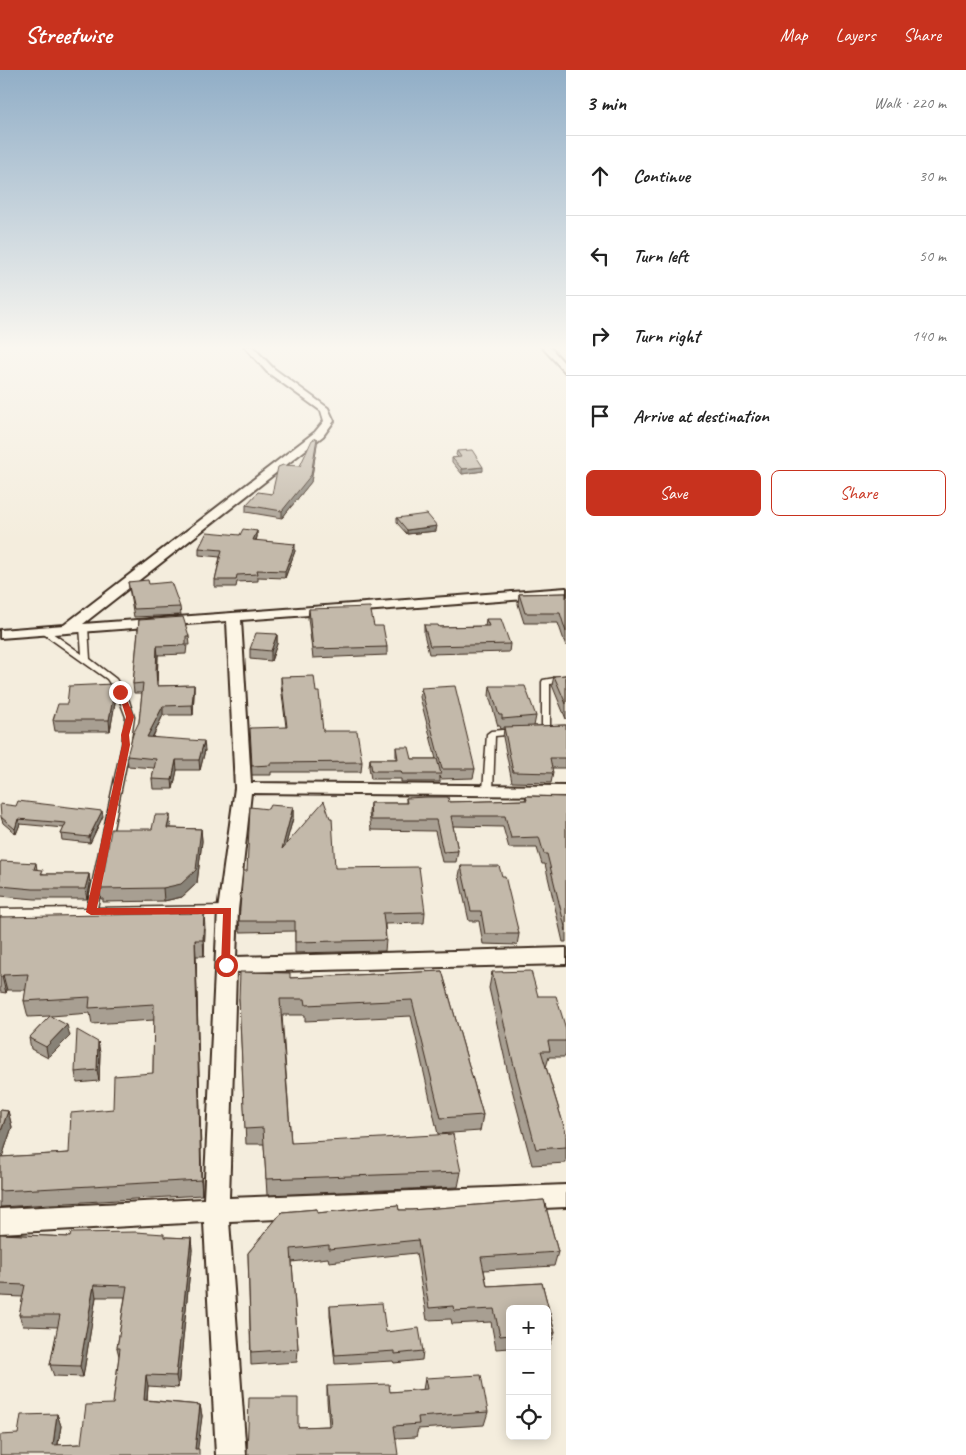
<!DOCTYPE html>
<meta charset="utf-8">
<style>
:root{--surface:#fff;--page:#f2f2f2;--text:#222;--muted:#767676;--line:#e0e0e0;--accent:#c8321e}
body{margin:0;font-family:Caveat,sans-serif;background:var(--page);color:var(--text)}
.controls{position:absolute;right:15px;bottom:15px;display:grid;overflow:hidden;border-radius:8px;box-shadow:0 2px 12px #0003}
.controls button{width:45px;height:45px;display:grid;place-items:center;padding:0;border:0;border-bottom:1px solid var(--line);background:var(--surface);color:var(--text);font:25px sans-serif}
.stop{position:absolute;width:15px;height:15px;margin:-11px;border:4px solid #c8321e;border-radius:50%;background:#fff}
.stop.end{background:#c8321e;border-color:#fff;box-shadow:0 1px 5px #0008}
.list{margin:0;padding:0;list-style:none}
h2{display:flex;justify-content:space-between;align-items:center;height:65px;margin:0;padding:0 20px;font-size:21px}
h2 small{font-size:16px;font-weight:400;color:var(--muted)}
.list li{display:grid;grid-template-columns:32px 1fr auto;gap:15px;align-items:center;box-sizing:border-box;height:80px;padding:0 20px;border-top:1px solid var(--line)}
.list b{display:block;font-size:19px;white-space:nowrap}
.list em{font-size:16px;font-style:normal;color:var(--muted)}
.actions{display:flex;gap:10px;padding:15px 20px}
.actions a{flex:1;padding:11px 0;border:1px solid var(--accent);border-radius:8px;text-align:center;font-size:18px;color:var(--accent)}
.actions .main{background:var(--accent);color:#fff}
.icon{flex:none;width:28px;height:28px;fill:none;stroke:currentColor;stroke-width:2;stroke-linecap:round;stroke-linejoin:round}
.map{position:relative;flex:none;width:566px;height:1385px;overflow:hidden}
header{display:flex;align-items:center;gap:30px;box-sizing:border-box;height:70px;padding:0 25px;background:var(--accent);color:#fff}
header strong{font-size:24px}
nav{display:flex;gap:28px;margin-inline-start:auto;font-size:18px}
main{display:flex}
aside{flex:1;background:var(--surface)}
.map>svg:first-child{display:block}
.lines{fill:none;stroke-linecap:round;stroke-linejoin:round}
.lane-casing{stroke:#3b2a1e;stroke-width:3}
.street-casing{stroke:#3b2a1e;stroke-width:4}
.lane{fill:#fcf5e5;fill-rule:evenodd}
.street{fill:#fcf5e5;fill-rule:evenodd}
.wall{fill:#a89f92;stroke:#3b2a1e}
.shaded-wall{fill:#888277;stroke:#3b2a1e}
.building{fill:#c3b9aa;stroke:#3b2a1e}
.route{fill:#c8321e}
</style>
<header>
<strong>Streetwise</strong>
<nav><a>Map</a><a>Layers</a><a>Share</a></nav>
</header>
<main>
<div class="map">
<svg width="566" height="1385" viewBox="0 0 566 1385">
<rect width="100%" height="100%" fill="#f4eddd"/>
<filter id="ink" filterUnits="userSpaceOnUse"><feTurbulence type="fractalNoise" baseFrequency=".02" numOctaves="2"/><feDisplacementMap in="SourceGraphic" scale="10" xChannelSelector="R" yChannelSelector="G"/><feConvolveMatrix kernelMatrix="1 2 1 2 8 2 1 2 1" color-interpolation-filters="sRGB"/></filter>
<g filter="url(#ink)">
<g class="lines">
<g class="lane-casing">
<g id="lane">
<polygon points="81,555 84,555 88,557 90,589 116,609 129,631 134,647 130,675 97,838 228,836 232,837 233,840 232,843 0,847 0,839 87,838 122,675 126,647 118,626 107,609 38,560 42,558 45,558 82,584 80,557"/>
<polygon points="566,606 566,610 550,614 550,660 546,663 536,662 535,660 536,658 542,657 542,612 543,610"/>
<polygon points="514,659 517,660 518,662 517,664 495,666 493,721 491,723 485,723 483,721 487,664 491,661"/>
</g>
</g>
<g class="street-casing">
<g id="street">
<polygon points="244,276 252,276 273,298 328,338 334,351 323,366 83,554 566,518 566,526 241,550 251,713 566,716 566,726 251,723 238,840 236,887 566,878 566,894 236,902 229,1128 566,1115 566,1137 229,1151 246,1385 216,1385 204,1152 0,1163 0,1139 204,1129 218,840 235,718 227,551 0,568 0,560 64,555 315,362 324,351 321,341 267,302"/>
<polygon points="541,276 549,276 566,295 566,303"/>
</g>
</g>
<use href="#lane" class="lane"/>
<use href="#street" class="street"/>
</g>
<g class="wall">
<polygon points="317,368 317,374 311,412 282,448 246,442 246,435 272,424 300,396"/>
<polygon points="457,381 483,401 462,404 452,392 452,388 458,387 456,385"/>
<polygon points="397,448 436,461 407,464 397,453"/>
<polygon points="257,461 257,467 256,471 295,481 285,508 258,507 258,511 237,512 236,517 215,517 215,510 220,487 199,485 199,478 240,465"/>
<polygon points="128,512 149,514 180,537 181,545 134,547"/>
<polygon points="566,523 566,576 558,553 524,553 518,534 519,524"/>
<polygon points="309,539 374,556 387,577 387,585 313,588 308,548"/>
<polygon points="486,549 510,574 509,582 429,584 424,564 424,555 439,557 485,556"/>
<polygon points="139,550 189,566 190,575 187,575 186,584 158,585 157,616 194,615 194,624 193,645 163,645 153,667 205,680 200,700 177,700 173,719 153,719 152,709 154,698 128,696 127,686 139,652 142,623 134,623 133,614"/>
<polygon points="277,564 277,574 271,591 250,589 250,579"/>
<polygon points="566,605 566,649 552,615 554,606"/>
<polygon points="281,607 316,622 323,661 362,692 361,702 271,702 271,705 252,705 250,667 286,657 281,616"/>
<polygon points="490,616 536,646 534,656 566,655 566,698 552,698 553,703 551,713 512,712 503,667 504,659 501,659 500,656 498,656 489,626"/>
<polygon points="421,618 475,699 473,708 441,709 440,706 440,712 401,712 401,709 371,709 369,697 370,689 396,689 396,677 412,689 436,689 420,627"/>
<polygon points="116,627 110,661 55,661 53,650 67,634"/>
<polygon points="526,726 566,727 566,872 563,872 545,794 542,794 537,778 509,778 503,757 453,756 458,781 456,792 442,792 435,761 371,760 369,743 370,733 406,733 406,728 449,732 525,730"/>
<polygon points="293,737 293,748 286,774 425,842 424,853 385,854 386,870 385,881 295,883 295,861 240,862 239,851 247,801"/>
<polygon points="103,746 90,773 62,770 61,764 64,758 20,754 16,764 3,753 1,747"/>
<polygon points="171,758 201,759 202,771 197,813 182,827 164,831 103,832 103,829 101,829 99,817 104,802"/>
<polygon points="36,793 37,800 44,804 89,804 90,815 87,829 35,829 0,826 0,794"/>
<polygon points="461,796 502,806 519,864 517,875 483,874 479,851 469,851 459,806"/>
<polygon points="0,847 205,859 204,886 196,886 202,1125 0,1137 0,1040 8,1041 12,1057 2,1087 69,1083 113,1039 153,1003 154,950 92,954 90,943 51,946 70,966 48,988 31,979 29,968 50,946 28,947 24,931 26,920 7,920 6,923 0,922"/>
<polygon points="442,901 483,1045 480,1061 438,1064 411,946 305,951 305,945 282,945 291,1073 461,1102 458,1117 267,1125 264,1074 246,1074 239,928 290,908"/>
<polygon points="492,902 538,926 566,959 566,983 565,987 549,987 546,997 566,1063 566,1093 532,1095 509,1008 489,918"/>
<polygon points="98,972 100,983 99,1011 77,1013 75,1002"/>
<polygon points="544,1130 558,1182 554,1196 484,1200 487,1216 542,1213 555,1263 550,1275 547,1276 547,1239 510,1239 510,1278 496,1279 491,1252 452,1254 451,1249 427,1250 416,1183 329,1192 328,1188 292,1192 298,1279 297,1292 251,1295 248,1183 282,1142 317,1139 317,1143 398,1135 399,1140 411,1140"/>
<polygon points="0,1164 70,1167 165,1167 191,1168 192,1180 178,1318 148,1316 147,1330 200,1335 202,1346 197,1379 0,1385 18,1364 57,1344 61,1356 58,1375 81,1374 113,1334 119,1286 117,1278 125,1227 96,1227 83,1307 54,1306 50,1295 58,1257 23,1256 19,1245 23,1227 0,1226"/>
<polygon points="330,1236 423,1281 422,1290 394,1293 393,1291 335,1294 330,1245"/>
<polygon points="425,1308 488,1342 484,1355 418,1359 416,1367 396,1368 298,1357 329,1356 327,1330 327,1316 390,1322 423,1320"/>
</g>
<g class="shaded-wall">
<polygon points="317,368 317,374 311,412 282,448 282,441"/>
<polygon points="483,397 483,401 462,404 462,399"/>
<polygon points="437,456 436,461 407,464 407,460"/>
<polygon points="257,461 257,467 253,477 253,470"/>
<polygon points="295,474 295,481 285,508 285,501"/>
<polygon points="277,564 277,574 271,591 271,581"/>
<polygon points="157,576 158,585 157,611 156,601"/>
<polygon points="194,615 194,624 193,645 192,635"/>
<polygon points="115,617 116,627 110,661 109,650"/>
<polygon points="163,636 163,645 148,676 147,667"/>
<polygon points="204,671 205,680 200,700 199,690"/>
<polygon points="176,690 177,700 173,719 172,710"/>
<polygon points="293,737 293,748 282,789 282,779"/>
<polygon points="102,741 103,746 90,773 89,767"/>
<polygon points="170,745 171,758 168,771 167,758"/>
<polygon points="18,749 20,754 16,764 15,759"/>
<polygon points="201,759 202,771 197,813 182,827 164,831 163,818"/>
<polygon points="89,804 90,815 87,829 85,819"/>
<polygon points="204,843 205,859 204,886 203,870"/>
<polygon points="195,870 196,886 202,1125 201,1110"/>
<polygon points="3,905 7,920 6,923 2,907"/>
<polygon points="67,955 70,966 48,988 46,977"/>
<polygon points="98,972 100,983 99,1011 97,1000"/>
<polygon points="8,1041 12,1057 0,1093 0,1064"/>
<polygon points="191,1168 192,1180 178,1318 176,1306"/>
<polygon points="94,1215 96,1227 83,1307 80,1296"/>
<polygon points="146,1305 148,1316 146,1341 144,1330"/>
<polygon points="200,1335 202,1346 197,1385 195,1379"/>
<polygon points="57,1344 61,1356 56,1385 53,1375"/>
</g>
<g class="building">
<polygon points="317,368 311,405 282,441 246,435 258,422 272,424 278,397 283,395 300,396 312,370"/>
<polygon points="472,380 483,397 462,399 452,388 461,387 457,381"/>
<polygon points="427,444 437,456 407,460 397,448"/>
<polygon points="243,459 257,461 253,470 295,474 285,501 257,500 258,504 237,505 236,510 215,510 222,480 199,478 207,462 240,465"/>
<polygon points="148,510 149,514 171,512 180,537 134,539 128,512"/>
<polygon points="566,523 566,562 560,543 525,543 519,524"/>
<polygon points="370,537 374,556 383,556 387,577 313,579 309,539"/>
<polygon points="183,547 189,566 186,566 186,575 157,576 156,601 157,616 194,615 192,635 163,636 147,667 204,671 199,690 176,690 172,710 152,709 156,689 127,686 133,664 139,652 143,613 133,614 139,550"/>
<polygon points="486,549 501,549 510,574 430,576 424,555 438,555 439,557 489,556"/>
<polygon points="256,563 277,564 271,581 250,579"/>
<polygon points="566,605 566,634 554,606"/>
<polygon points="314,606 316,622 319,622 323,661 357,661 362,692 271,693 271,695 252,696 250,658 287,657 281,607"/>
<polygon points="113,614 115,617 109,650 53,650 58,634 67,634 69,616"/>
<polygon points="455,616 475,699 442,699 421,618"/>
<polygon points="490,616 525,616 536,646 502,649 502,645 499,645"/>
<polygon points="566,655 566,688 550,688 553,703 513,702 504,657"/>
<polygon points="396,677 409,677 412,689 437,689 441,704 402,704 401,701 372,701 370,689 398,689"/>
<polygon points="526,726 566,727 566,861 547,784 544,784 539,767 511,768 505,746 451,746 458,781 443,782 436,750 371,750 370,733 407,733 406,728 427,727 448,727 449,732 527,730"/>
<polygon points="18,731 102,741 89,767 61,764 66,753 18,749 15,759 1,747 0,734 16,736"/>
<polygon points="324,731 330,748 332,748 335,798 419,797 425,842 383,843 386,870 295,872 295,851 239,851 243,801 247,801 250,737 268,739 270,735 293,737 282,779"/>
<polygon points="155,745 170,745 167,758 201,759 196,800 181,814 163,818 101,819 102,817 99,817 102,802 104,802 111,759 152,759"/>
<polygon points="1,791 36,793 34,799 43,800 41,804 89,804 85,819 33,819 0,816 0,794"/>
<polygon points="461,796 499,796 502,806 505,806 519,864 485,864 481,841 471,841"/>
<polygon points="204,843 203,870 195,870 201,1110 0,1121 0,1087 69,1083 71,1043 113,1039 114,1006 153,1003 154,934 89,938 90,927 24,931 28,904 3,905 2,907 0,907 0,847"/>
<polygon points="442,901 483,1045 441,1048 412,930 306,935 305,929 280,929 291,1073 453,1064 461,1102 266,1109 263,1058 245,1059 239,928 240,902 290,903 290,908"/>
<polygon points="531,901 538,926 556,926 566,959 566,971 548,971 550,981 541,981 566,1063 566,1077 536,1079 513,992 492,902"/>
<polygon points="50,946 67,955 46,977 29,968"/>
<polygon points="77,960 98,972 97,1000 75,1002"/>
<polygon points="0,1040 8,1041 0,1064"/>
<polygon points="544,1130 558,1182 481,1187 487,1216 542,1213 555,1263 547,1263 547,1239 510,1239 510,1265 500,1266 494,1239 454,1241 453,1236 429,1238 418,1170 329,1179 329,1175 291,1179 298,1279 251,1282 248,1183 282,1142 317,1139 317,1143 398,1135 399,1140 411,1140"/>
<polygon points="136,1162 164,1164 164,1167 191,1168 176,1306 146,1305 144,1330 200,1335 195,1379 199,1379 199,1385 0,1385 0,1365 18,1364 21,1345 57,1344 53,1375 81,1374 86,1335 113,1334 120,1278 117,1278 127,1216 94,1215 80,1296 50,1295 60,1245 19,1245 25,1215 0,1214 0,1164 70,1167 71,1163"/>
<polygon points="382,1233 386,1262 419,1258 423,1281 395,1284 395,1281 335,1285 330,1236"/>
<polygon points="481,1305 488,1342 418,1347 419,1354 394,1356 398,1385 247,1385 249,1328 298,1328 298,1357 331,1356 327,1316 389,1314 390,1322 427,1319 425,1308"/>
</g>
</g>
<linearGradient id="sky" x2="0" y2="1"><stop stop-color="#91aec7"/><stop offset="0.59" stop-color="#faf7f0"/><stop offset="1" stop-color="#faf7f0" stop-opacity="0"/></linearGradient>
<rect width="566" height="470" fill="url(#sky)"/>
<polygon class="route" points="118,621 124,622 134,647 129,665 130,675 97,838 231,838 230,897 226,899 221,895 223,844 91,845 86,842 122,675 121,665 126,647"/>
</svg>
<div class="controls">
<button>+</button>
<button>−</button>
<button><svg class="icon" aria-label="locate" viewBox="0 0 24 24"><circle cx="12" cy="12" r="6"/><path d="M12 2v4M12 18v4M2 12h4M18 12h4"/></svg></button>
</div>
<div class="stop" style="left:226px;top:895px"></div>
<div class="stop end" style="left:120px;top:622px"></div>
</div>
<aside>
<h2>3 min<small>Walk · 220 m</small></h2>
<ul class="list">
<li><svg class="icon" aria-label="ahead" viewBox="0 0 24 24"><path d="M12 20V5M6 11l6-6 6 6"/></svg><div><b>Continue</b></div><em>30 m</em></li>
<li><svg class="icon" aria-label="left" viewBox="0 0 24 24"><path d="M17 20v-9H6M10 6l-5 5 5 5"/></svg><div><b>Turn left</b></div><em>50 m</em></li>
<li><svg class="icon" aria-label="right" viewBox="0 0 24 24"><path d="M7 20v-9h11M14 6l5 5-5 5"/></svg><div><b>Turn right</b></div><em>140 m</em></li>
<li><svg class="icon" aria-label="arrive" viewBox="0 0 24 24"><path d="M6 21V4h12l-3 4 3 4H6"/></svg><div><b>Arrive at destination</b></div></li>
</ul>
<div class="actions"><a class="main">Save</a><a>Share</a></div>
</aside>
</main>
